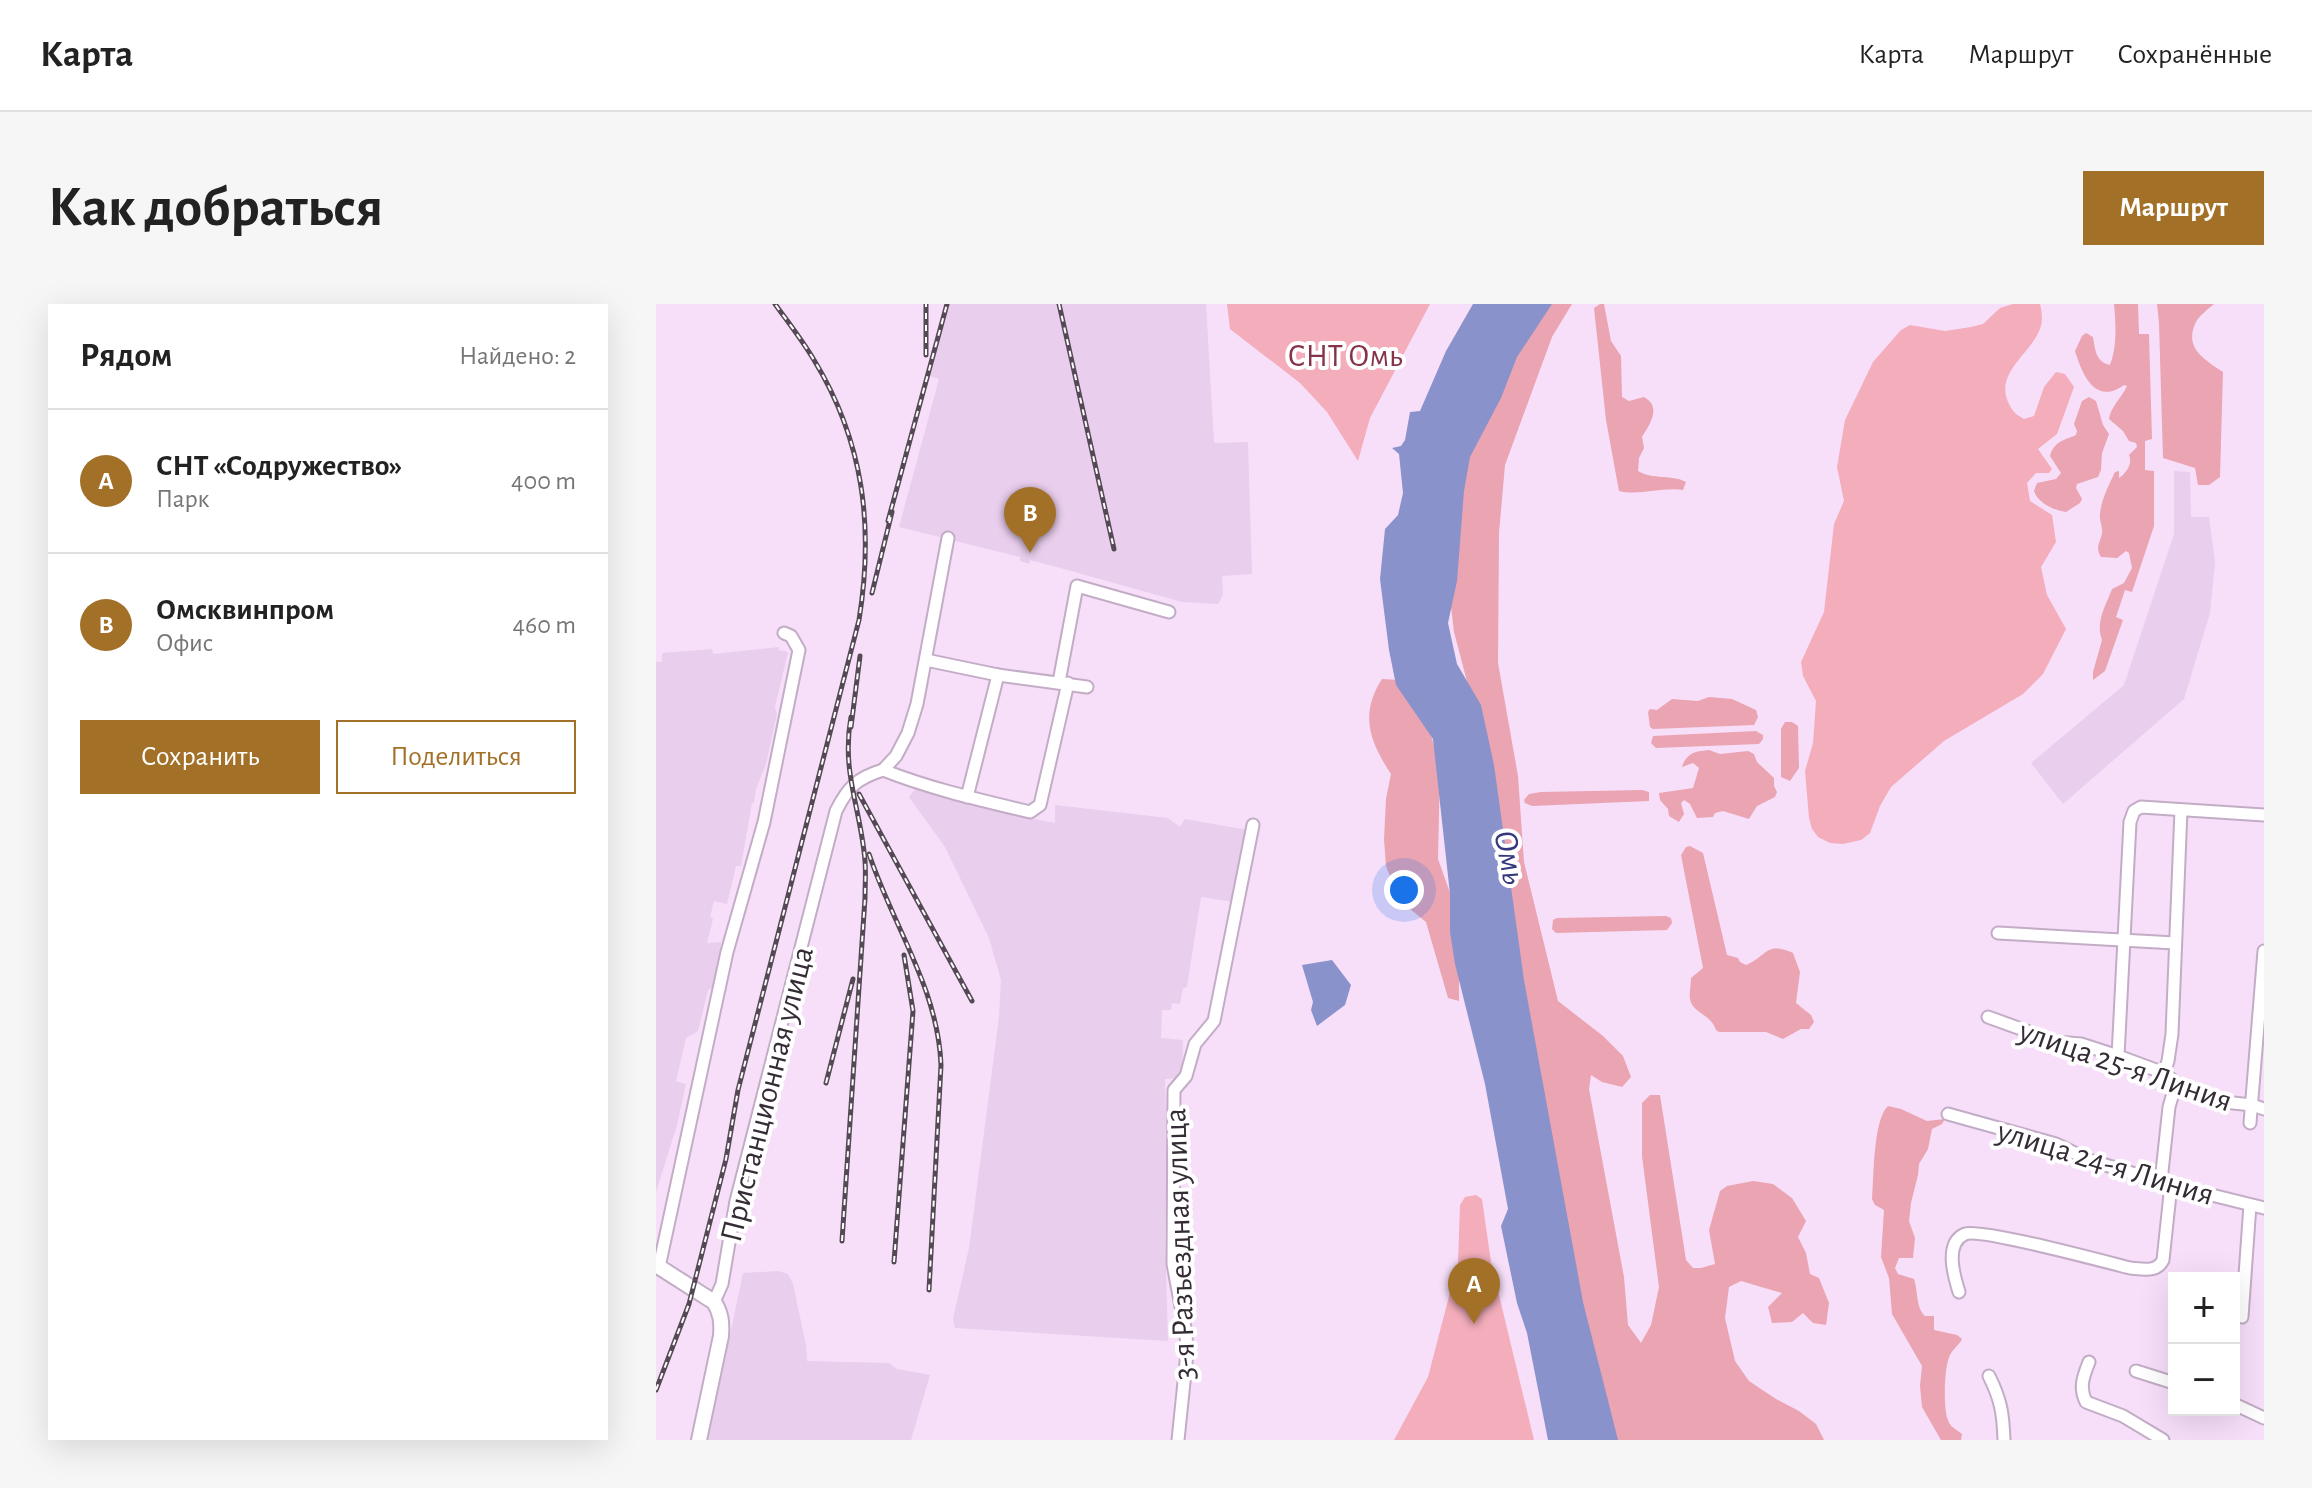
<!DOCTYPE html>
<html lang="ru">
<meta charset="utf-8">
<style>
:root{--surface:#fff;--page:#f6f6f6;--text:#222;--muted:#767676;--line:#e0e0e0;--accent:#a37027}
body{margin:0;font-family:"Alegreya Sans",sans-serif;background:var(--page);color:var(--text)}
.controls{position:absolute;right:24px;bottom:24px;display:grid;overflow:hidden;border-radius:0px;box-shadow:0 8px 32px #0002}
.controls button{width:72px;height:72px;display:grid;place-items:center;padding:0;border:0;border-bottom:2px solid var(--line);background:var(--surface);color:var(--text);font:40px sans-serif}
.you{position:absolute;left:748px;top:586px;width:28px;height:28px;margin:-20px;border:6px solid #fff;border-radius:50%;background:#1a73e8;box-shadow:0 0 0 12px #1a73e833}
.badge{display:grid;place-items:center;width:52px;height:52px;border-radius:50%;background:var(--accent);color:#fff;font-size:26px;font-weight:700}
.pin{position:absolute;translate:-50% -66px;filter:drop-shadow(0 2px 4px #0008)}
.pin::after{content:'';position:absolute;top:42px;width:28px;height:24px;background:inherit;clip-path:polygon(0 0,100% 0,50% 100%)}
.list{margin:0;padding:0;list-style:none}
h2{display:flex;justify-content:space-between;align-items:center;height:104px;margin:0;padding:0 32px;font-size:34px}
h2 small{font-size:26px;font-weight:400;color:var(--muted)}
.list li{display:grid;grid-template-columns:52px 1fr auto;gap:24px;align-items:center;box-sizing:border-box;height:144px;padding:0 32px;border-top:2px solid var(--line)}
.list b{display:block;font-size:30px;white-space:nowrap}
.list p{margin:0;font-size:26px;white-space:nowrap;color:var(--muted)}
.list em{font-size:26px;font-style:normal;color:var(--muted)}
.actions{display:flex;gap:16px;padding:24px 32px}
.actions a{flex:1;padding:18px 0;border:2px solid var(--accent);border-radius:0px;text-align:center;font-size:28px;color:var(--accent)}
.actions .main{background:var(--accent);color:#fff}
.map{position:relative;flex:none;width:1608px;height:1136px;overflow:hidden;border-radius:0px}
header{display:flex;align-items:center;gap:48px;box-sizing:border-box;height:112px;padding:0 40px;background:var(--surface);border-bottom:2px solid var(--line)}
header strong{font-size:38px}
nav{display:flex;gap:44px;margin-inline-start:auto;font-size:28px}
.intro{display:flex;align-items:center;justify-content:space-between;box-sizing:border-box;height:192px;padding:0 48px}
h1{margin:0;font-size:56px}
.button{padding:20px 36px;border-radius:0px;background:var(--accent);color:#fff;font-size:28px;font-weight:700}
main{display:flex;gap:48px;padding:0 48px}
aside{flex:1;background:var(--surface);border-radius:0px;box-shadow:0 8px 32px #0002}
.map>svg:first-child{display:block}
.built{fill:#e9ceed}
.green{fill:#f3adbb}
.forest{fill:#eaa4b2}
.water{fill:#8a92cb}
.lines{fill:none;stroke-linecap:round;stroke-linejoin:round}
.minor-casing{stroke:#c3acc6;stroke-width:15}
.major-casing{stroke:#c3acc6;stroke-width:18}
.minor{stroke:#fff;stroke-width:11}
.major{stroke:#fff;stroke-width:14}
.rail-casing{stroke:#544955;stroke-width:5}
.rail{stroke:#fff;stroke-width:2;stroke-dasharray:6;stroke-linecap:butt}
.labels{text-anchor:middle;stroke-width:8;stroke-linejoin:round;paint-order:stroke}
.park-label{font-size:32px;fill:#86334a;stroke:#fff}
.street-label{font-size:32px;fill:#352c36;stroke:#fff}
.water-label{font-size:34px;font-style:italic;fill:#35387d;stroke:#fff}
</style>
<header>
<strong>Карта</strong>
<nav><a>Карта</a><a>Маршрут</a><a>Сохранённые</a></nav>
</header>
<div class="intro"><h1>Как добраться</h1><a class="button">Маршрут</a></div>
<main>
<aside>
<h2>Рядом<small>Найдено: 2</small></h2>
<ul class="list">
<li><span class="badge">A</span><div><b>СНТ «Содружество»</b><p>Парк</p></div><em>400 m</em></li>
<li><span class="badge">B</span><div><b>Омсквинпром</b><p>Офис</p></div><em>460 m</em></li>
</ul>
<div class="actions"><a class="main">Сохранить</a><a>Поделиться</a></div>
</aside>
<div class="map">
<svg width="1608" height="1136" viewBox="0 0 1608 1136">
<rect width="100%" height="100%" fill="#f7dffa"/>
<g class="built">
<polygon points="292,0 550,0 558,139 592,138 596,270 566,272 567,291 562,300 526,298 397,262 374,256 373,260 364,257 364,253 243,223 283,75 274,72"/>
<polygon points="1518,167 1534,168 1535,213 1553,213 1559,258 1554,309 1528,395 1407,500 1375,459 1468,381 1518,230"/>
<polygon points="123,343 123,346 132,348 119,403 121,410 110,460 100,485 98,499 96,499 85,562 80,562 71,600 58,597 54,613 57,615 51,639 65,638 59,682 52,686 42,727 30,734 20,777 30,780 21,821 0,888 0,358 6,358 6,349 56,345 57,350"/>
<polygon points="260,484 329,505 399,519 399,501 512,514 524,523 529,515 592,526 577,598 545,593 531,683 527,684 524,700 516,699 515,706 506,706 505,734 527,736 526,774 509,775 511,850 509,935 512,1037 299,1024 297,1015 313,944 343,713 345,676 333,634 289,543 253,493"/>
<polygon points="122,967 132,970 137,980 150,1041 151,1057 233,1059 241,1065 274,1071 255,1136 52,1136 87,969"/>
</g>
<g class="green">
<polygon points="571,0 774,0 714,114 702,157 671,108 644,79 574,25"/>
<path d="M1357 0H1384C1386 8 1387 17 1384 25 1374 51 1336 70 1354 102 1358 109 1361 111 1368 115L1378 112 1388 83 1400 68 1409 70 1418 83 1401 130 1382 145 1396 165 1393 169H1380L1371 179 1374 197 1396 211 1400 238 1385 263 1391 291 1410 325 1387 370 1367 390 1288 437 1235 483 1224 502 1214 529 1205 536 1187 540 1174 539 1162 533 1156 525 1153 514 1149 467 1157 439 1160 397 1147 372 1145 358 1168 308 1178 220 1188 197 1181 163 1189 116 1217 58 1245 26 1254 21 1289 27 1315 23 1327 20 1344 4Z"/>
<polygon points="820,891 826,895 835,958 878,1136 738,1136 772,1073 802,958 804,901 809,893"/>
</g>
<g class="forest">
<polygon points="890,0 916,0 896,33 849,161 843,229 842,359 862,472 868,558 902,697 947,732 967,752 975,773 966,783 946,778 935,771 933,785 968,973 972,1021 985,1039 995,1021 1003,983 986,852 986,799 994,791 1004,791 1030,956 1037,964 1045,964 1059,960 1053,926 1064,887 1071,882 1097,877 1117,880 1136,894 1150,917 1142,933 1150,949 1154,970 1163,974 1173,999 1170,1021 1157,1019 1147,1009 1136,1018 1116,1019 1112,1003 1126,989 1085,977 1073,983 1069,1014 1079,1057 1093,1077 1120,1095 1143,1107 1160,1120 1168,1136 949,1136 823,423 798,328 793,286 808,159 848,68"/>
<path d="M944 0H948L955 37 965 52 966 93 973 97 988 93C1006 103 994 120 986 133L988 144 983 154 982 167C997 176 1015 170 1030 178L1027 186C1006 183 983 192 963 187L950 116 938 4Z"/>
<path d="M1458 0H1482L1483 30H1493L1496 135 1489 137V166L1498 167V222L1476 288 1469 286 1460 313 1467 316 1449 367 1437 376V368L1446 336C1439 318 1450 301 1456 285L1468 279 1476 264 1473 249 1470 247 1461 254 1445 253C1439 243 1444 240 1446 229 1447 223 1443 217 1444 210 1445 196 1453 181 1459 168L1463 167V174C1470 169 1477 160 1473 151L1481 143 1480 139 1473 137 1467 127 1453 115C1454 104 1466 93 1471 82L1468 81C1439 102 1426 70 1419 47L1426 32 1430 29 1437 33C1439 46 1440 58 1454 61 1461 43 1460 20 1458 0Z"/>
<path d="M1501 0H1558C1552 5 1543 12 1540 18 1527 44 1549 56 1567 68L1564 173 1553 181H1542L1539 164 1507 154 1503 19Z"/>
<path d="M1433 93 1440 97 1447 121 1453 130 1446 149 1445 166 1442 173 1421 180 1420 184 1426 195 1424 199 1410 208C1397 206 1382 199 1378 187L1381 179 1400 175 1405 169 1394 152C1398 137 1409 136 1420 131L1421 127 1418 120 1426 97Z"/>
<path d="M726 375 744 376 770 412 784 464 782 555 799 603 803 642V697L792 694 770 618 743 596 730 562 728 535 730 495 735 470C714 438 703 411 726 375Z"/>
<polygon points="1053,393 1076,395 1100,406 1102,413 1098,421 997,425 994,423 992,408 994,405 1001,406 1016,395 1042,397"/>
<polygon points="1129,418 1136,418 1142,422 1143,464 1134,477 1125,473 1125,425"/>
<polygon points="1100,427 1107,431 1107,435 1103,440 1000,444 995,439 997,432"/>
<path d="M1053 446 1064 450 1092 447 1098 450 1101 458 1118 474V482L1121 488 1119 493 1101 502 1093 515 1067 507 1059 509 1057 513 1041 514 1034 500 1028 496 1025 499 1028 510 1023 518 1013 512 1012 505 1004 496 1003 489 1037 484 1043 464 1037 459 1026 463C1030 449 1040 447 1053 446Z"/>
<polygon points="986,486 993,488 993,497 876,502 869,499 868,496 873,490 885,488"/>
<path d="M1034 542 1047 549 1071 651 1082 654 1084 658 1090 661C1112 652 1109 637 1137 649L1144 668 1140 699 1155 711 1158 718 1153 725H1145L1127 735 1110 728H1063L1060 726C1055 710 1036 709 1034 695 1033 689 1035 681 1035 674L1047 664 1025 551 1030 543Z"/>
<polygon points="1010,612 1015,614 1016,619 1011,626 900,629 896,625 897,616 901,614"/>
<path d="M1232 802 1245 805 1271 817 1289 815 1286 820 1276 825 1272 845 1263 860 1262 871 1255 899 1253 917 1259 934 1257 954H1243L1239 964 1242 970 1258 975C1262 987 1260 1004 1269 1012H1278V1026L1301 1031 1306 1035C1303 1041 1297 1045 1294 1051 1288 1062 1287 1105 1292 1116 1294 1123 1300 1125 1306 1130L1305 1136H1285L1266 1103 1264 1082 1266 1062 1236 1010 1233 974 1225 953 1228 906 1219 901 1216 895C1218 873 1217 816 1232 802Z"/>
</g>
<g class="water">
<polygon points="817,0 896,0 861,53 845,94 814,153 808,187 801,277 792,319 801,360 825,401 838,461 868,676 927,998 962,1136 892,1136 871,1029 861,999 845,922 852,905 829,780 799,660 794,628 794,590 777,435 740,381 733,346 724,275 729,225 742,211 747,189 743,150 736,144 745,142 749,136 754,108 764,107 790,47"/>
<polygon points="676,656 695,681 689,701 661,722 655,706 657,698 646,661"/>
</g>
<g class="lines">
<g class="minor-casing">
<g id="minor">
<polyline points="270,356 342,371 431,383"/>
<polyline points="403,378 421,282 513,308"/>
<path d="M227 466C275 485 324 496 374 508L384 501 412 379"/>
<polyline points="227,466 240,452 252,429 261,400 292,234"/>
<polyline points="311,493 342,371"/>
<polyline points="1342,629 1519,639"/>
<polyline points="1332,713 1401,738 1425,740 1462,752 1508,769 1520,779 1539,789 1568,798 1596,801 1608,805"/>
<polyline points="1462,752 1474,518 1478,507 1485,503 1608,511"/>
<polyline points="1508,769 1512,757 1516,730 1525,506"/>
<polyline points="1292,810 1400,840 1433,856 1515,881 1608,904"/>
<polyline points="1594,819 1608,647"/>
<polyline points="1505,877 1513,803 1520,779"/>
<polyline points="3,963 71,648 108,518 143,346 135,332 128,329"/>
<path d="M1303 988C1298 972 1288 939 1309 930 1324 924 1450 958 1474 964 1486 965 1501 969 1507 956L1515 881"/>
<path d="M58 998 66 980 80 897 180 507C192 483 201 474 227 466"/>
<polyline points="1586,1013 1594,901"/>
<path d="M1433 1058C1427 1073 1423 1084 1430 1098L1467 1112 1507 1136"/>
<polyline points="1480,1067 1518,1079"/>
<path d="M1333 1072C1345 1096 1347 1109 1348 1136"/>
<polyline points="1578,1100 1608,1114"/>
<polyline points="522,1136 531,1049 530,1029 517,960 518,786 530,772 539,740 558,717 597,521"/>
</g>
</g>
<g class="major-casing">
<path id="major" d="M0 961 58 998C65 1009 66 1018 65 1032L43 1136"/>
</g>
<use href="#minor" class="minor"/>
<use href="#major" class="major"/>
<g class="rail-casing">
<g id="rail">
<polyline points="403,0 458,245"/>
<polyline points="270,51 270,0"/>
<polyline points="232,217 291,0"/>
<polyline points="216,289 236,208"/>
<polyline points="195,423 204,352"/>
<polyline points="203,490 316,697"/>
<path d="M213 550C237 622 282 684 285 761L273 986"/>
<polyline points="170,779 197,675"/>
<path d="M186 937 209 594C209 582 210 569 209 557 205 505 185 468 195 413"/>
<polyline points="238,958 257,707 248,651"/>
<path d="M0 1086 33 1000 70 855 82 786 203 316C218 223 208 138 158 56 146 36 132 18 119 0"/>
</g>
</g>
<use href="#rail" class="rail"/>
</g>
<g class="labels">
<g class="park-label">
<text x="689" y="62">СНТ Омь</text>
</g>
<g class="street-label">
<text transform="translate(1470 761) rotate(19)" y="11">улица 25-я Линия</text>
<text transform="translate(110 790) rotate(-76)" y="11">Пристанционная улица</text>
<text transform="translate(1450 858) rotate(17)" y="11">улица 24-я Линия</text>
<text transform="translate(523 940) rotate(-92)" y="11">3-я Разъездная улица</text>
</g>
<g class="water-label">
<text transform="translate(855 553) rotate(79)" y="12">Омь</text>
</g>
</g>
</svg>
<div class="controls">
<button>+</button>
<button>−</button>
</div>
<div class="you"></div>
<div class="pin badge" style="left:818px;top:1020px">A</div>
<div class="pin badge" style="left:374px;top:249px">B</div>
</div>
</main>
